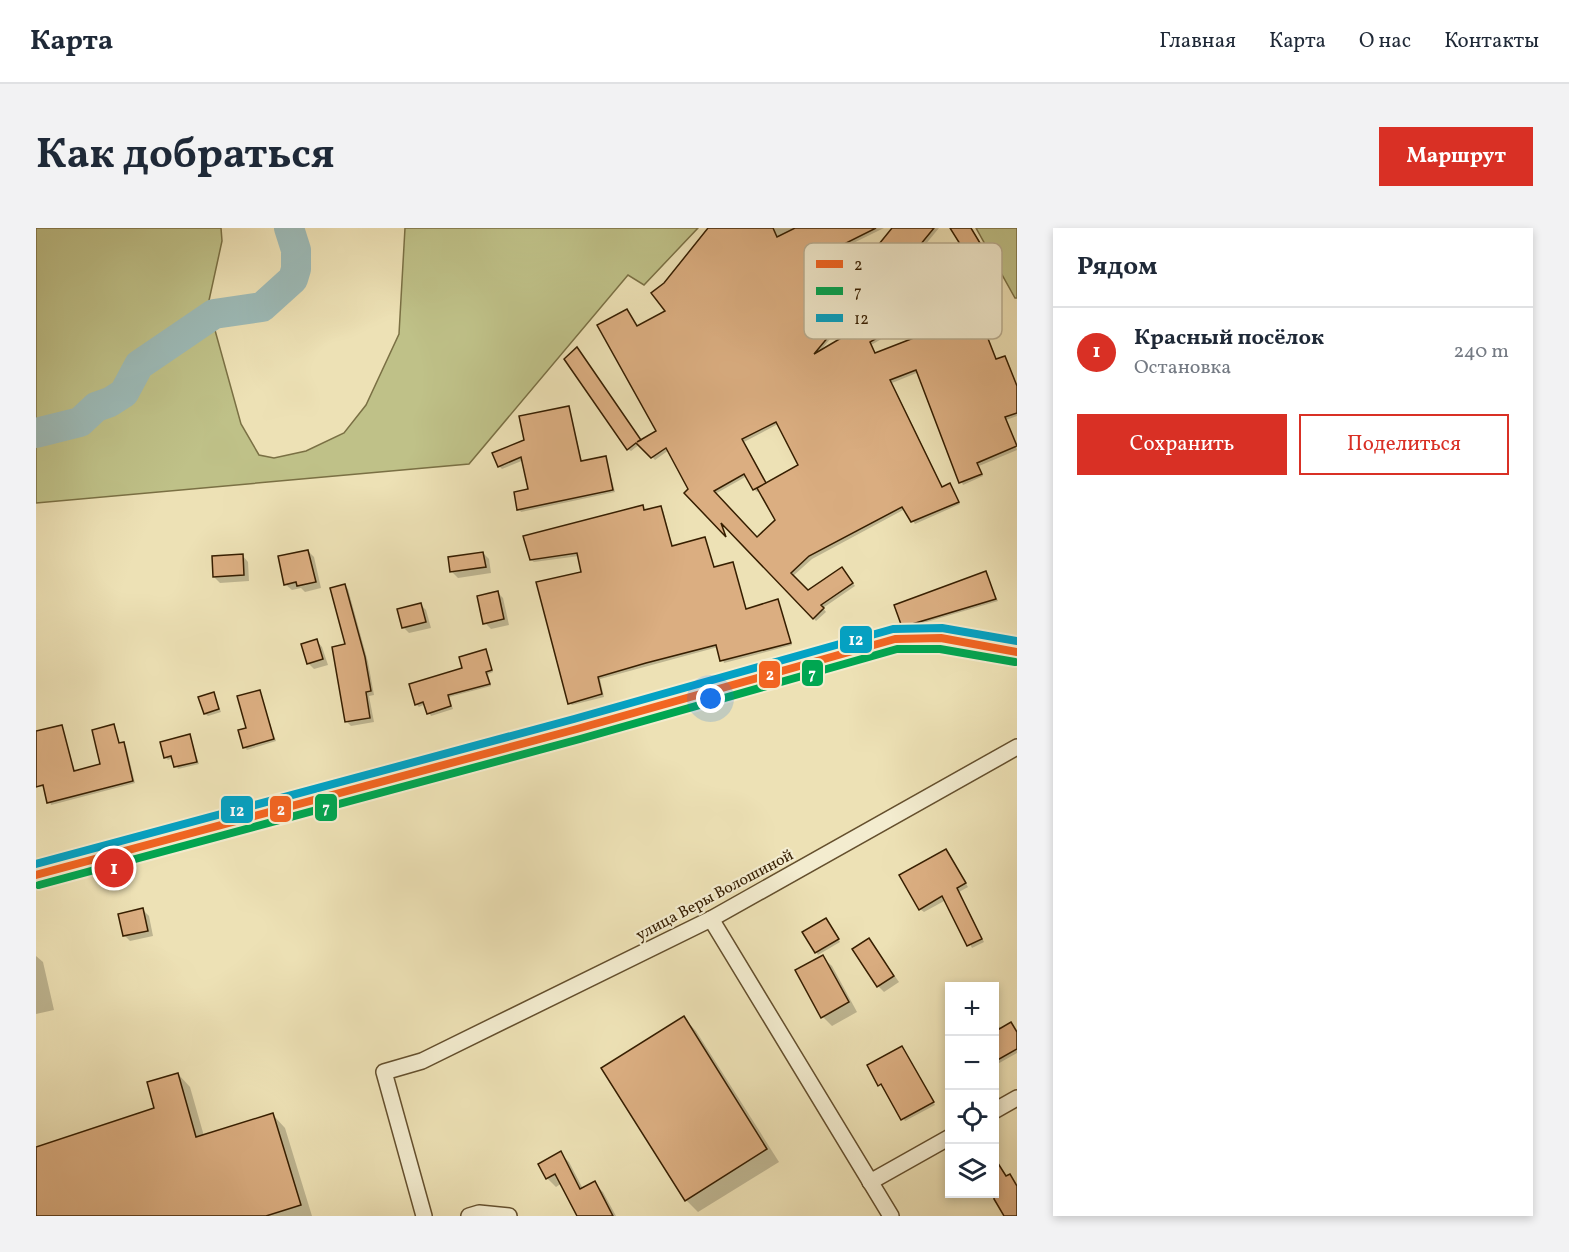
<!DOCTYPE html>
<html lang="ru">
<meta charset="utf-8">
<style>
:root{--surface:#fff;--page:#f2f2f3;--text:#1f2937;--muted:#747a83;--line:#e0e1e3;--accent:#d93025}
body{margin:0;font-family:Vollkorn,serif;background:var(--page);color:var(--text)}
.controls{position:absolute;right:18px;bottom:18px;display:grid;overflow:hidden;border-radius:0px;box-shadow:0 3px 9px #0003}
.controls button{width:54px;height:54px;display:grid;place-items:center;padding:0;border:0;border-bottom:2px solid var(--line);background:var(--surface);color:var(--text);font:30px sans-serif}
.you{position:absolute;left:675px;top:471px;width:21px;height:21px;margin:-15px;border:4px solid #fff;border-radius:50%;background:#1a73e8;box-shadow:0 0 0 9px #1a73e833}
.badge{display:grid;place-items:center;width:39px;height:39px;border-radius:50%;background:var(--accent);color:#fff;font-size:20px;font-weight:700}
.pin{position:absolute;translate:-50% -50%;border:3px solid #fff;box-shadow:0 2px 6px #0006}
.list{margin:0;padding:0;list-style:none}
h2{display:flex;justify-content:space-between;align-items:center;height:78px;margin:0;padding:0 24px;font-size:26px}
h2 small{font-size:20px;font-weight:400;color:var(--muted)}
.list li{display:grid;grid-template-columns:39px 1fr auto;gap:18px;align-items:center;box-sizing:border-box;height:90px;padding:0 24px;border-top:2px solid var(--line)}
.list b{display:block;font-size:22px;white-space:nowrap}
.list p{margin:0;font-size:20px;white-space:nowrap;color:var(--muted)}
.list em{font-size:20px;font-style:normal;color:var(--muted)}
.actions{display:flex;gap:12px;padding:18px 24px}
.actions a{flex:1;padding:14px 0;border:2px solid var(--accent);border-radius:0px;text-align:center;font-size:21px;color:var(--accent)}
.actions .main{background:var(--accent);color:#fff}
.icon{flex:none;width:33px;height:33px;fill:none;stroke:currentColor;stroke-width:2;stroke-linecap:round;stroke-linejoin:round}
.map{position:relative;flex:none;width:981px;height:988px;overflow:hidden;border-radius:0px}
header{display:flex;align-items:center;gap:36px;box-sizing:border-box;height:84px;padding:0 30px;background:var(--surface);border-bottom:2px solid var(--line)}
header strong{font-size:28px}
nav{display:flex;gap:33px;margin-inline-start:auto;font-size:21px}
.intro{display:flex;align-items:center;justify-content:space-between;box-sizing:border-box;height:144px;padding:0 36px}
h1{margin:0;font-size:42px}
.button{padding:15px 27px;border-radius:0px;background:var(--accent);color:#fff;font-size:21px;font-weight:700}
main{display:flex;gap:36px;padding:0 36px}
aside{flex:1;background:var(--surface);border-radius:0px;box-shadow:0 3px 9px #0003}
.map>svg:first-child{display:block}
.green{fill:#bfc188;stroke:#7a7044;stroke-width:1.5}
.shadow{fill:#0003;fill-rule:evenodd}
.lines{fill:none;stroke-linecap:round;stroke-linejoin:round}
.river{stroke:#9dbbb8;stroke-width:30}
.building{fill:#dbae81;stroke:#361e00;stroke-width:1.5;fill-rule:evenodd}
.minor-casing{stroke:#644f2d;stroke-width:18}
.tertiary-casing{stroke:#644f2d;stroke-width:21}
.minor{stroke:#f3eccf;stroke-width:15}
.tertiary{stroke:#f3eccf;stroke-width:18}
.bus-1-casing{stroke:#f3eccf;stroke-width:12}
.bus-2-casing{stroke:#f3eccf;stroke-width:12}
.bus-3-casing{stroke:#f3eccf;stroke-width:12}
.bus-1{stroke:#f26522;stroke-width:8}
.bus-2{stroke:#00a651;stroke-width:8}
.bus-3{stroke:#03a2c4;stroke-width:8}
.labels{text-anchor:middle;stroke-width:4.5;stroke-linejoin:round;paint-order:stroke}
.street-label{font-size:16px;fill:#361e00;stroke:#f3eccf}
.key{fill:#f3eccf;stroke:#baae91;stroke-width:1.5}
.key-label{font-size:16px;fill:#361e00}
.line-badge{stroke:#f3eccf;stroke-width:2}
.badge-label{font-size:16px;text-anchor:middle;font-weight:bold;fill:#fff}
</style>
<header>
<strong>Карта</strong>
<nav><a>Главная</a><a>Карта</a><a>О нас</a><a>Контакты</a></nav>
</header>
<div class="intro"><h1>Как добраться</h1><a class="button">Маршрут</a></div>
<main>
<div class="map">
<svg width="981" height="988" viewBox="0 0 981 988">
<rect width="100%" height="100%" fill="#ede1b5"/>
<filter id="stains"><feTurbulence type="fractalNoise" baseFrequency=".00333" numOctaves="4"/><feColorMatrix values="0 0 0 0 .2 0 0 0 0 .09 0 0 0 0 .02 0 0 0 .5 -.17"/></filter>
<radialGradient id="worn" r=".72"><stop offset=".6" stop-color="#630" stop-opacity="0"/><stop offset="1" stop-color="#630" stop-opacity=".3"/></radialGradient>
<g class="green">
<polygon points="0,0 185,0 186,13 172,77 205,196 223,227 238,230 270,223 308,205 330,177 363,106 369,0 662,0 608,57 592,47 433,236 0,275"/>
<polygon points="940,0 981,0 981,70 979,70"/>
</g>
<g class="shadow">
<path d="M674 0H848L793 27 810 60 858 0H903L847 68 837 60 784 123 860 79 915 35 931 62 835 117 840 126 942 86 961 132 969 129 971 132 981 157V188L970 192 981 222 943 238 947 248 927 257 883 144 856 155 907 260 914 257 924 276 879 296 869 281 776 331 757 348 772 364 808 343 819 358 787 380 790 384 780 393 686 293 690 308 650 265 654 261 633 222 619 232 604 216 595 223 592 221 530 131 605 213 622 203 591 82 602 99 631 84 629 57ZM742 196 764 238 731 256 708 214ZM711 248 718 261 721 264 724 262 741 293 722 311 679 266Z"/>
<polygon points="916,0 935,0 946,18 933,26"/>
<polygon points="533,179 546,234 570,229 579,264 485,284 483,281 494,262 488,232 466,241 463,238"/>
<polygon points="606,279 609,283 625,279 627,282 637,320 669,311 679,340 696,336 711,382 742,373 756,417 688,435 682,419 564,451 568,469 536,477 533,475 546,345 543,328 498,334 495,332"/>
<polygon points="272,323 278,329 285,360 269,364 265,360 256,362 249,356"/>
<polygon points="447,325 453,331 455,345 422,350 416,344"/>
<polygon points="206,327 212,334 213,353 184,355 178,349"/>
<polygon points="949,345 962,373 870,400 868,398"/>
<polygon points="308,357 312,361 332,434 338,467 333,468 338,494 315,498 311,494 297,420 311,417"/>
<polygon points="461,364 467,370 473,397 455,401 449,395"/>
<polygon points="384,376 390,382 395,400 373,405 367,399"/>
<polygon points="280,412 286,419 292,437 278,441 272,435"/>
<polygon points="450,423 457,444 452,446 455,458 413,469 417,481 395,488 389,476 383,479 380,476"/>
<polygon points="223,463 240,513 211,522 208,519"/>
<polygon points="178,466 185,484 172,488 169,486"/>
<polygon points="26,498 39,544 66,537 78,498 84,516 90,518 99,555 15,577 9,559 3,558 0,547 0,505"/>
<polygon points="154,508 163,536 142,541 137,530 132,532 129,529"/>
<polygon points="910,622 932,659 923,664 948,714 936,720 910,672 888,684 884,681"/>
<polygon points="107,682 113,688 117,708 94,713 88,707"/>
<polygon points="792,694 804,714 782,727 780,724"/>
<polygon points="833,712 863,754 848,764 842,758"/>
<polygon points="0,728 7,734 18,782 0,786"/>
<polygon points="786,729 796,738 821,784 796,798 787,789"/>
<polygon points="648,790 660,803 743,934 662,984 650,972"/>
<polygon points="958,791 965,801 981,804 981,825 958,838"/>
<polygon points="866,819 899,877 869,893 848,858 843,857"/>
<polygon points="142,846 154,859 168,908 237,887 249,900 276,988 0,988 0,920 120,881"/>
<polygon points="524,925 533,934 547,961 558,955 567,964 580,988 543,988 526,955 520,959 511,950"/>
</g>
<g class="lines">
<polyline class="river" points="0,205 44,194 60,179 74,174 88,165 103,137 178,86 226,79 257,51 260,41 260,22 253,0"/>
</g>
<g class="building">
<path d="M672 0H737L741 9 759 0H840L792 24 809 58 856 0H898L843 67 834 59 778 126 858 79 847 70 913 30 929 59 834 114 839 125 942 85 960 131 969 128 981 158V185L969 189 981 218 941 235 946 246 923 255 880 142 854 152 906 259 914 255 923 274 875 294 866 279 773 328 755 345 772 362 806 339 817 355 785 377 788 380 777 391 685 295 690 309 648 265 652 261 630 220 615 230 600 215 591 222 528 131 541 119 605 212 601 214 620 203 561 97 591 81 601 98 629 83 615 65 628 55ZM740 194 762 237 721 260 739 292 721 309 678 263 708 246 717 262 730 255 706 211Z"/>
<polygon points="914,0 935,0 944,15 929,24"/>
<polygon points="533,178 545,233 570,228 577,262 481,282 478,264 492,261 485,229 462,239 456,225 488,212 483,188"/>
<polygon points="607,277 608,282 625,278 636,318 669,309 678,339 697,334 710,381 742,371 755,415 684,433 680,417 610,435 562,449 566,466 532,476 500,354 545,344 541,325 494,332 487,308"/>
<polygon points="272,322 280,354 261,358 260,354 248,357 242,328"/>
<polygon points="447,324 450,339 414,344 412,329"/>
<polygon points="207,326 208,347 177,349 176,328"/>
<polygon points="950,343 960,371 866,399 858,377"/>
<polygon points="309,356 329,429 335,463 330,464 334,490 309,494 296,419 309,416 294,360"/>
<polygon points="462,363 468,391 447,396 441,368"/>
<polygon points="385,375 390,394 366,400 361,381"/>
<polygon points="281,411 287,431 271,436 265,416"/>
<polygon points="450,421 456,442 450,444 454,456 412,467 415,478 391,486 387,474 379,477 373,456 426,440 423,429"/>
<polygon points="224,462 238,511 207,520 202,502 210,500 201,468"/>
<polygon points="178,464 183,481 168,486 162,469"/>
<polygon points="78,496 83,515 88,514 97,553 11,575 7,557 0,559 0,503 26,497 38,543 64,536 56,502"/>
<polygon points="154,506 161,534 138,539 135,528 128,530 124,514"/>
<polygon points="910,621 930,655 921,660 946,711 931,718 906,668 883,682 863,647"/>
<polygon points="107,680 112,703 87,708 82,686"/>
<polygon points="790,690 803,711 779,725 766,704"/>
<polygon points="833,710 858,748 841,759 816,721"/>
<polygon points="787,727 813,774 785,790 759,742"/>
<polygon points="648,788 731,921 649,973 565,840"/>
<polygon points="975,794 981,804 981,821 958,834 958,804"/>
<polygon points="866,818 898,874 865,892 845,856 842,858 831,837"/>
<polygon points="142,845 160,909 237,885 265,977 230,988 0,988 0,919 118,880 111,854"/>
<polygon points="525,923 544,961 559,953 577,988 541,988 519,946 510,951 502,936"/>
<polygon points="958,929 970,948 974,946 981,958 981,988 968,988 958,971"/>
</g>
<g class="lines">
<g class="minor-casing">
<g id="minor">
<polyline points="675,691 855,988"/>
<polyline points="958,883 981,870"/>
<polyline points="834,954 914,909"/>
<polyline points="388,988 348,844 386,833 675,691 981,519"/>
<polyline points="433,988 443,985 473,988"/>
</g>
</g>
<g class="tertiary-casing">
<polyline id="tertiary" points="0,647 541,501 859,411 905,410 981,424"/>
</g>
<use href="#minor" class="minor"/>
<use href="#tertiary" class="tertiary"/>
<g class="bus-1-casing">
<polyline id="bus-1" points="0,647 541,501 859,411 905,410 981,424"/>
</g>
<g class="bus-2-casing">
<polyline id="bus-2" points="3,657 544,511 861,421 904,421 979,434"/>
</g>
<g class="bus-3-casing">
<polyline id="bus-3" points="0,636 538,491 857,401 906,400 981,413"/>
</g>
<use href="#bus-1" class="bus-1"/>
<use href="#bus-2" class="bus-2"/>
<use href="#bus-3" class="bus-3"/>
</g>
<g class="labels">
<g class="street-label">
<text transform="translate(678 666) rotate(-28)" y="6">улица Веры Волошиной</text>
</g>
</g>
<rect x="768" y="15" width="198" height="96" rx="9" class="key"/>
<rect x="780" y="32" width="27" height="8" fill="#f26522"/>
<rect x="780" y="59" width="27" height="8" fill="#00a651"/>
<rect x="780" y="86" width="27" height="8" fill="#03a2c4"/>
<g class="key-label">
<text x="818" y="42">2</text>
<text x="818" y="69">7</text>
<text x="818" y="96">12</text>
</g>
<g class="line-badge">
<rect x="803" y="397" width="34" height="29" rx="6" fill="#03a2c4"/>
<rect x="765" y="431" width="23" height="28" rx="6" fill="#00a651"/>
<rect x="722" y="432" width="23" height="29" rx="6" fill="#f26522"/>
<rect x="278" y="565" width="24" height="29" rx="6" fill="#00a651"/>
<rect x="233" y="567" width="23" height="28" rx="6" fill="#f26522"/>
<rect x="184" y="567" width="34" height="29" rx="6" fill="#03a2c4"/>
</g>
<g class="badge-label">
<text x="820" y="417">12</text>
<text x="776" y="451">7</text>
<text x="734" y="452">2</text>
<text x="290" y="585">7</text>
<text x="245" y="587">2</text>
<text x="201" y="588">12</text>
</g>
<rect width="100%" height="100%" filter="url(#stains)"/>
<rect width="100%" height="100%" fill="url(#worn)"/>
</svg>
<div class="controls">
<button>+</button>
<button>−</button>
<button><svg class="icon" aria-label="locate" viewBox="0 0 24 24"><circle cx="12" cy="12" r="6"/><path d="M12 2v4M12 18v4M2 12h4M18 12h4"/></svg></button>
<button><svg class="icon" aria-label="layers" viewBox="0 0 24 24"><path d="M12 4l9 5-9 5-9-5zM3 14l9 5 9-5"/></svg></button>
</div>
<div class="you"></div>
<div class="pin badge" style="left:78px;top:640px">1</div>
</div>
<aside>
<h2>Рядом<small></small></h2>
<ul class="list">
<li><span class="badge">1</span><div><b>Красный посёлок</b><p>Остановка</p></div><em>240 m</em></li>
</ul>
<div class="actions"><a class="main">Сохранить</a><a>Поделиться</a></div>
</aside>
</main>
